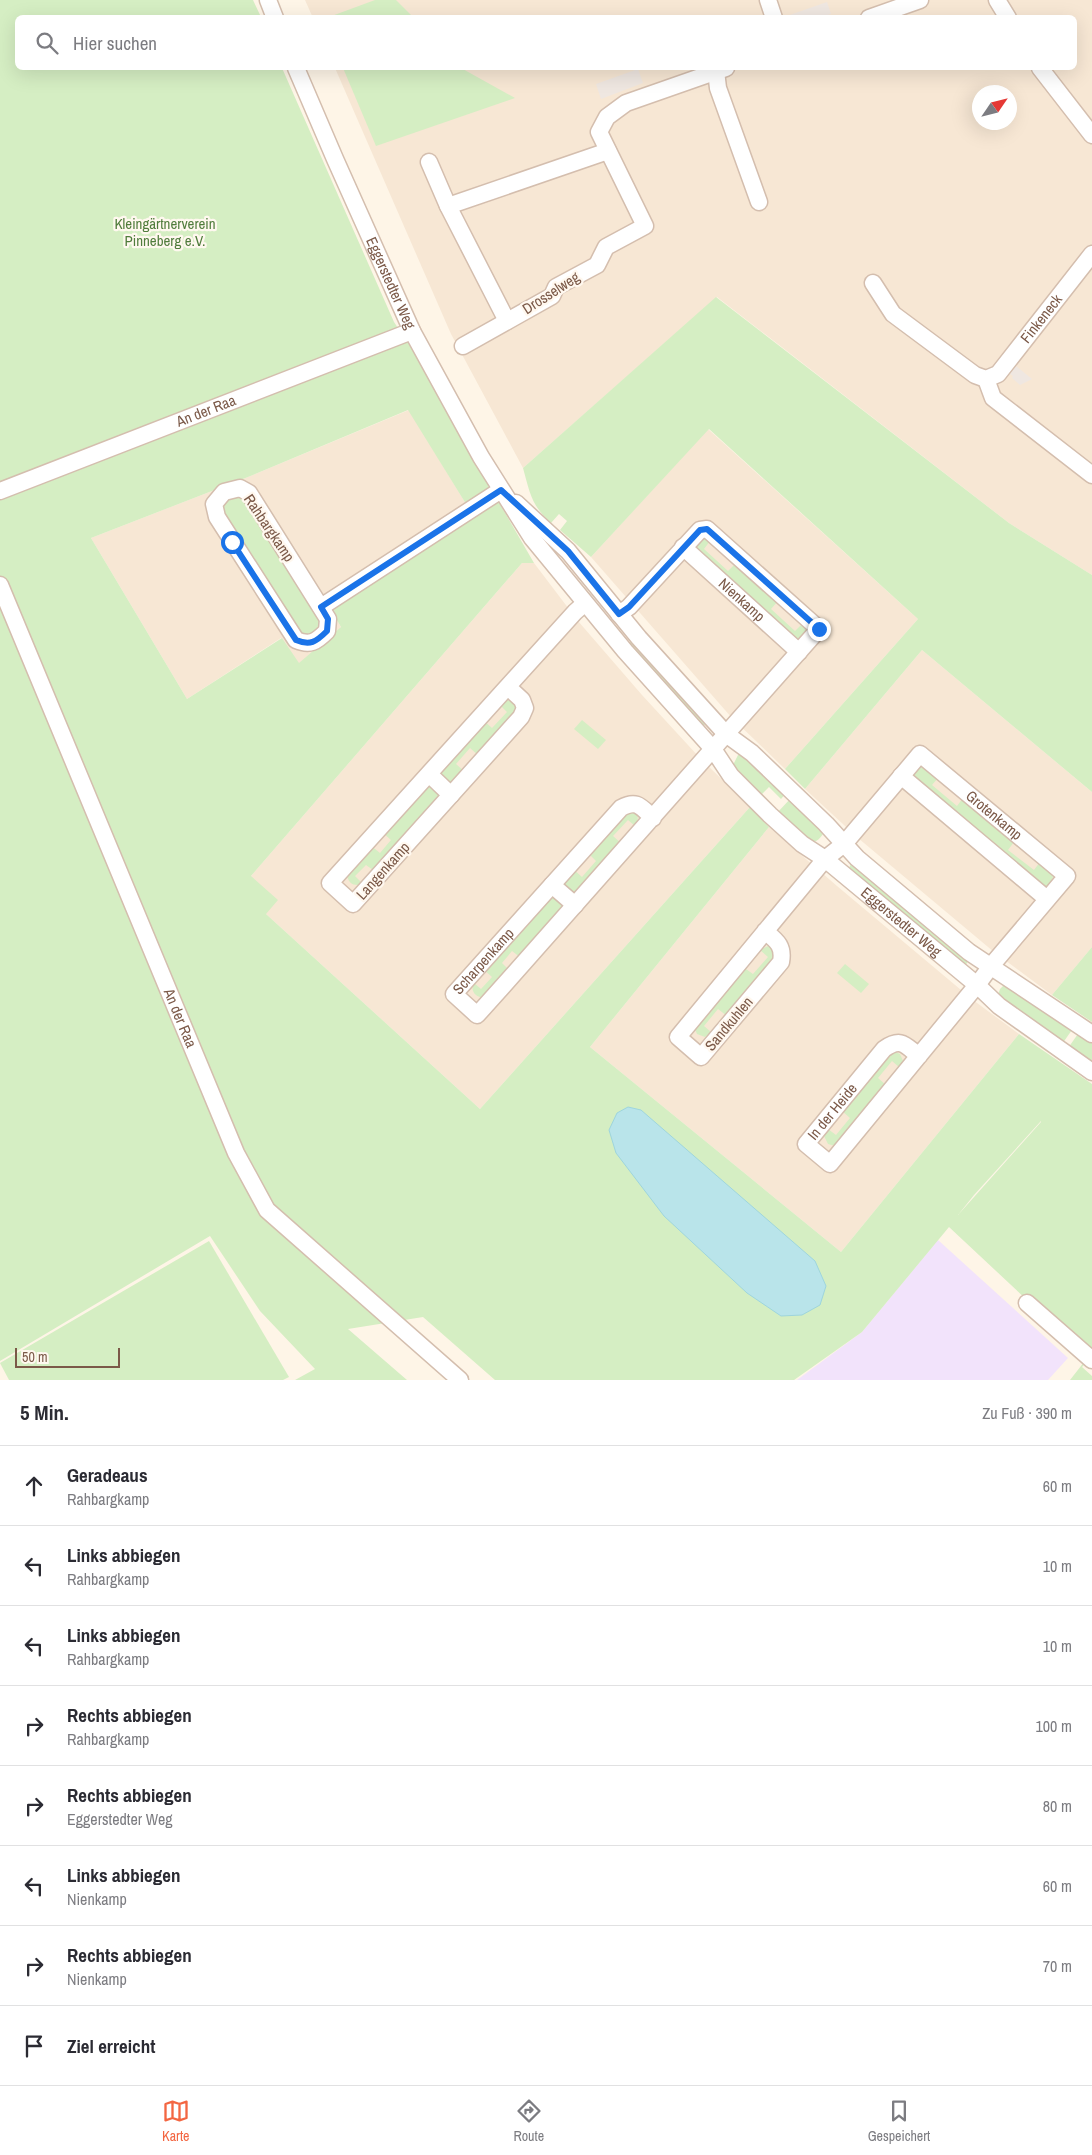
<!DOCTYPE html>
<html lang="de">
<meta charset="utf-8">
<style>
:root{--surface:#fff;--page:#f7f7f7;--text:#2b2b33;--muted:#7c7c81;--line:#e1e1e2;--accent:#f36642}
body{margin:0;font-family:"Archivo Narrow",sans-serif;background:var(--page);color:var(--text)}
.compass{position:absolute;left:972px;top:85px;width:45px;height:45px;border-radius:50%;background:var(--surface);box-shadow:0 5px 20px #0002;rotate:55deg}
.scale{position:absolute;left:15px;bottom:12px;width:105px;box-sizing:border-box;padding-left:5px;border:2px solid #7b5948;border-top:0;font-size:14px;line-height:18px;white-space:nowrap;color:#7b5948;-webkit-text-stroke:4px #fff8ef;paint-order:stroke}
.stop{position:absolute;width:15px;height:15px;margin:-11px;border:4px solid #1a73e8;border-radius:50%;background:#fff}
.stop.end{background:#1a73e8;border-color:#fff;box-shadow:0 1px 5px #0008}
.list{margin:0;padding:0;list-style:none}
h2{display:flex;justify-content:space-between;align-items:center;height:65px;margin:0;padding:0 20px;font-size:21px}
h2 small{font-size:16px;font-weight:400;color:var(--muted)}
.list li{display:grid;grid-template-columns:32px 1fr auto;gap:15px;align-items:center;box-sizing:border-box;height:80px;padding:0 20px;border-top:1px solid var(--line)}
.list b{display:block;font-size:19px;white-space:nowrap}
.list p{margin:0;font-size:16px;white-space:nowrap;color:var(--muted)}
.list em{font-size:16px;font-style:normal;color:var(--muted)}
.icon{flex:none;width:28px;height:28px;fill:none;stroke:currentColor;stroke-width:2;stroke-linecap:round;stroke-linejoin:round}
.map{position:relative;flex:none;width:1092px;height:1380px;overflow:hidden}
.search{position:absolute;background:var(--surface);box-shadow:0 5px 20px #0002;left:15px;right:15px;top:15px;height:55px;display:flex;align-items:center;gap:12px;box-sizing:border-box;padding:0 18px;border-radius:8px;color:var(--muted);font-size:19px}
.sheet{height:705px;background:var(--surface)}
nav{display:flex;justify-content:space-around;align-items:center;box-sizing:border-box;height:70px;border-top:1px solid var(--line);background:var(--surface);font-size:14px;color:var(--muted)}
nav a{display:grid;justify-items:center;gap:2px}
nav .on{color:var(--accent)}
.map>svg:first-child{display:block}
.residential{fill:#f7e7d4;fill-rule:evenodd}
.industrial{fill:#efe7e1}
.education{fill:#f2e3fb}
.green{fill:#d5eec3;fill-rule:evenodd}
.water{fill:#b9e4ea;stroke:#9ed5dd}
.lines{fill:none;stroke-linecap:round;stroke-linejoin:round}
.minor-casing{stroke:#d4beae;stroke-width:19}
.minor{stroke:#fff;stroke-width:16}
.route{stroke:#1a73e8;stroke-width:6}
.labels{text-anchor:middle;stroke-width:4.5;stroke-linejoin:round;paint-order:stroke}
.park-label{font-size:15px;fill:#507c3c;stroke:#fff8ef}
.street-label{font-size:15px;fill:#7b5948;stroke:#fff8ef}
</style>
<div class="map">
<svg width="1092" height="1380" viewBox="0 0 1092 1380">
<rect width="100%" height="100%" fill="#fef5e7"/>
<g class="residential">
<path d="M305 0H1092V575L1009 523 717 297 523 468 451 334 335 68H1074V18H313ZM980 92H1010V122H980Z"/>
<polygon points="409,410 466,504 335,617 341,627 299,664 281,638 187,699 91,538 248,477"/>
<polygon points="708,429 918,619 785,769 732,718 591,557"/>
<polygon points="522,563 534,563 578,621 642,695 699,757 750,807 480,1109 266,914 251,876"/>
<polygon points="922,650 1092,792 1092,947 1052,995 994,952 858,838 805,789"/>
<polygon points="769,827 837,886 973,1000 1019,1034 841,1252 590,1047"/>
</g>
<g class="industrial">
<polygon points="827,2 831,14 821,17 784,17"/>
<polygon points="638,69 643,83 601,99 596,84"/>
<polygon points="1016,366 1032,379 1020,385 1012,378 1013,376 1010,374"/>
</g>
<polygon class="education" points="938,1240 1068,1358 1048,1380 797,1380 862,1332"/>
<g class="green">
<path d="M0 0H253L261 17 18 18V68H282L394 322 414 352 489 482 488 490 466 504 408 410 248 477 91 538 187 699 282 638 299 663 341 627 335 617 334 610 338 603 497 499 534 563H522L251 876 278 900 266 914 480 1109 750 807 769 827 590 1047 841 1252 1019 1034 1092 1084V1356L1082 1367 1092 1376V1380H1070L1088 1357 949 1227 862 1332 794 1380H495L423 1317 348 1329 407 1380H295L315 1369 260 1311 210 1236 0 1361ZM1041 1121V1122L958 1215 974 1195Z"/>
<polygon points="375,0 396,0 413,17 329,17"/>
<polygon points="343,68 461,68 515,98 376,146"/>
<path d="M716 297 1009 523 1092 575V792L922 650 805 789 785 769 918 619 709 429 591 557 560 530 567 521 559 514 551 523C531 505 530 493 523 468Z"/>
<polygon points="236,495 242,497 319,615 320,623 313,634 306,636 300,634 222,516 223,502"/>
<polygon points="705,538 710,541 704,549 728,571 735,564 778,601 771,609 795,631 802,624 806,629 806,634 796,640 694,549 700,539"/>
<polygon points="632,640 707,721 703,727 627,645"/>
<polygon points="508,700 516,705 518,710 479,756 470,748 456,764 465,772 451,784 445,782 439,773 483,720 492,728 507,712 500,705"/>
<polygon points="582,720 606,740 598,749 574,729"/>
<polygon points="744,753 787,792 781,799 769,787 759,797 732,767 738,755"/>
<polygon points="921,767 938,778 932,785 957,806 963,798 1014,842 1008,850 1034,870 1040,862 1051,872 1053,877 1049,885 1044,887 913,777 917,768"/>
<path d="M429 785 441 796 373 870 366 865 355 876 361 882 358 885C351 885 349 882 347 876L370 845 380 853 391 840 382 832Z"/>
<path d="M793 796 824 832C821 838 817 842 809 843L776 814Z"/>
<path d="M633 811C639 816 639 819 635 826L628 820 613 836 623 845 574 894 562 884 573 869 582 877 596 861 588 853 623 813Z"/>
<polygon points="855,863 969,958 966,965 963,966 848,870 851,864"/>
<path d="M553 895 565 907 521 958 512 951 502 963 510 971 484 998C475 997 470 991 474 983L481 989 492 977 483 969Z"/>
<polygon points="768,946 773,948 777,956 727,1016 718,1009 704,1026 711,1032 705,1037 697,1034 694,1027 743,967 753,974 768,957 760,950"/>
<polygon points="1092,947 1092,1022 1052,995"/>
<polygon points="845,964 869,984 861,993 837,973"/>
<polygon points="1005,984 1074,1027 1060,1047 998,995 1000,989"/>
<polygon points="1080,1031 1092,1039 1092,1068 1066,1051"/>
<polygon points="893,1051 900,1054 903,1061 899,1067 892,1061 878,1078 887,1086 835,1146 828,1144 824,1136 828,1129 836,1135 850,1118 841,1110"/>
<polygon points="209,1241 289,1377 283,1380 9,1380 0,1363"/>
</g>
<polygon class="water" points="628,1107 641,1110 815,1261 826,1286 820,1305 802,1315 781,1316 747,1293 664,1216 616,1153 609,1130 617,1113"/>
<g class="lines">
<g class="minor-casing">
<g id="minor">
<polyline points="268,0 275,18"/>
<polyline points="768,0 774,18"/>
<polyline points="997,0 1008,18"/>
<polyline points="869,18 920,0"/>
<path id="s1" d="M296 68 335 159 412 331 481 457 532 538 625 651 713 749 731 776 770 815 802 844 825 859 977 985 999 1006 1092 1072"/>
<polyline points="1040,68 1092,135"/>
<polyline points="716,71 718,88 759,202"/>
<polyline points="429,162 448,206 507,321"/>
<polyline points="448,206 608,151"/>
<path id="s2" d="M873 283 893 314 975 375 986 379 998 374 1092 254"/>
<polyline points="463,346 552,296 556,287 597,265 606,247 645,226 599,132 607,117 626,103 726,68"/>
<polyline points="986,379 993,398 1092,475"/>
<path d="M240 488 249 493 328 619 327 631C316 642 310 646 296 640L217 517 214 504 224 492Z"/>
<path id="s3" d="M0 491 412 331"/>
<polyline points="516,503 568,551 639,638 726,734 752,753 826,824 857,858 969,952 1092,1034"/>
<path id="s4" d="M683 547 799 652"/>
<path id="s5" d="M0 585 236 1153 267 1210 460 1380"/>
<polyline points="321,607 501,490"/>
<path id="s6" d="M619 614 629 607 700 530 707 529 819 629C706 758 592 887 477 1015L454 994 621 808C637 799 641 807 653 818"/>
<polyline points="508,687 522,700 525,708 521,717 353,904 330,883 575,612 584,604"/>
<polyline points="429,774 451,795"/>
<polyline points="901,776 1047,899"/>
<polyline points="552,885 575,905"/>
<path id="s7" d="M765 931C777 941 784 946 781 962L701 1057 678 1037 825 859 844 844 920 754 1067 876 991 966 977 985 830 1164 806 1144 884 1049C901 1037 905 1045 919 1056"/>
<polyline points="1027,1303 1092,1360"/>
</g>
</g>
<use href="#minor" class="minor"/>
</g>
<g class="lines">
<path class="route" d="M232 542 296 640C310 646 316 642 327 631L328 619 321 607 501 490 568 551 619 614 629 607 700 530 707 529 819 629"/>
</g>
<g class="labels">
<g class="park-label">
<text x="165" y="229">Kleingärtnerverein<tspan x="165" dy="17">Pinneberg e.V.</tspan></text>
</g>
<g class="street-label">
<text dy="5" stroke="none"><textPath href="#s1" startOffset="235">Eggerstedter Weg</textPath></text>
<text transform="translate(551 293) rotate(-33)" y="5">Drosselweg</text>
<text dy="5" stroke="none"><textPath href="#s2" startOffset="234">Finkeneck</textPath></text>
<text dy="5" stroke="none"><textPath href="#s3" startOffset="221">An der Raa</textPath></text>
<text transform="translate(269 528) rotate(56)" y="5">Rahbargkamp</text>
<text dy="5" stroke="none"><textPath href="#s4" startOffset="79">Nienkamp</textPath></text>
<text dy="5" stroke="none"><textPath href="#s7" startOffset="661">Grotenkamp</textPath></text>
<text transform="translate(383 871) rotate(-48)" y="5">Langenkamp</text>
<text dy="5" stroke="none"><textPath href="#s1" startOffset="1062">Eggerstedter Weg</textPath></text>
<text dy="5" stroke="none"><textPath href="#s6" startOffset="865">Scharpenkamp</textPath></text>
<text dy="5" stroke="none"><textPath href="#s5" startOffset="469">An der Raa</textPath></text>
<text transform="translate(729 1024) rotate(-50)" y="5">Sandkuhlen</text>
<text dy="5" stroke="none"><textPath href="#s7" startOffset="1202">In der Heide</textPath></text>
</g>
</g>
</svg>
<svg class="compass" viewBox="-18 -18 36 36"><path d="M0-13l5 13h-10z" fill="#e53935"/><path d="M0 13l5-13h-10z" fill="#7c7c81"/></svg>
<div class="scale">50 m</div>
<div class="stop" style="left:232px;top:542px"></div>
<div class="stop end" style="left:819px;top:629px"></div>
<div class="search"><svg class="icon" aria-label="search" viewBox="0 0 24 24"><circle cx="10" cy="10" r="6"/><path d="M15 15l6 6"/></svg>Hier suchen</div>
</div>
<section class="sheet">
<h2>5 Min.<small>Zu Fuß · 390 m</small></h2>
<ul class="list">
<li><svg class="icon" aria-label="ahead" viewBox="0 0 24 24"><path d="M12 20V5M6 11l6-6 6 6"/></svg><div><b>Geradeaus</b><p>Rahbargkamp</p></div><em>60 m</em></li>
<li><svg class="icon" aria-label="left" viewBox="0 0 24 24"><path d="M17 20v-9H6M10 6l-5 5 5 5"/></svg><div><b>Links abbiegen</b><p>Rahbargkamp</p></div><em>10 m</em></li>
<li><svg class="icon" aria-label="left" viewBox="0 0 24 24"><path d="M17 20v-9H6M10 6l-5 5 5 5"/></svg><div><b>Links abbiegen</b><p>Rahbargkamp</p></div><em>10 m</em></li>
<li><svg class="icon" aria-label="right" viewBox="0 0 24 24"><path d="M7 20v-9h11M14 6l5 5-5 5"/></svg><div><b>Rechts abbiegen</b><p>Rahbargkamp</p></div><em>100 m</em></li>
<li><svg class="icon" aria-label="right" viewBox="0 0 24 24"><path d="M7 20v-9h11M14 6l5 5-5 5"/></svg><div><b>Rechts abbiegen</b><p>Eggerstedter Weg</p></div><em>80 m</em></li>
<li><svg class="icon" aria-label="left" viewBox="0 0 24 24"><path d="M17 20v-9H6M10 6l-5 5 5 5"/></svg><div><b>Links abbiegen</b><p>Nienkamp</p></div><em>60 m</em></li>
<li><svg class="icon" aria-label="right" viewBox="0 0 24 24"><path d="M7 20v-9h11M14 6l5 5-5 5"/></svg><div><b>Rechts abbiegen</b><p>Nienkamp</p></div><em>70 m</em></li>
<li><svg class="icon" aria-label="arrive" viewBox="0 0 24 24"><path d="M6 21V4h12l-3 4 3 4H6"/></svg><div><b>Ziel erreicht</b></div></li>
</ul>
</section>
<nav>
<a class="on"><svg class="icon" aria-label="map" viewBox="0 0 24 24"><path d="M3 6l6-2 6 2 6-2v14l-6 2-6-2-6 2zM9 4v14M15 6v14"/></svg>Karte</a>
<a><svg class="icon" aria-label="directions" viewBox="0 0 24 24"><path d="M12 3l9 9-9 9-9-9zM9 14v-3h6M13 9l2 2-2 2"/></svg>Route</a>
<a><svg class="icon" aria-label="saved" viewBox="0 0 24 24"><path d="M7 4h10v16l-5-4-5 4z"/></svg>Gespeichert</a>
</nav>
